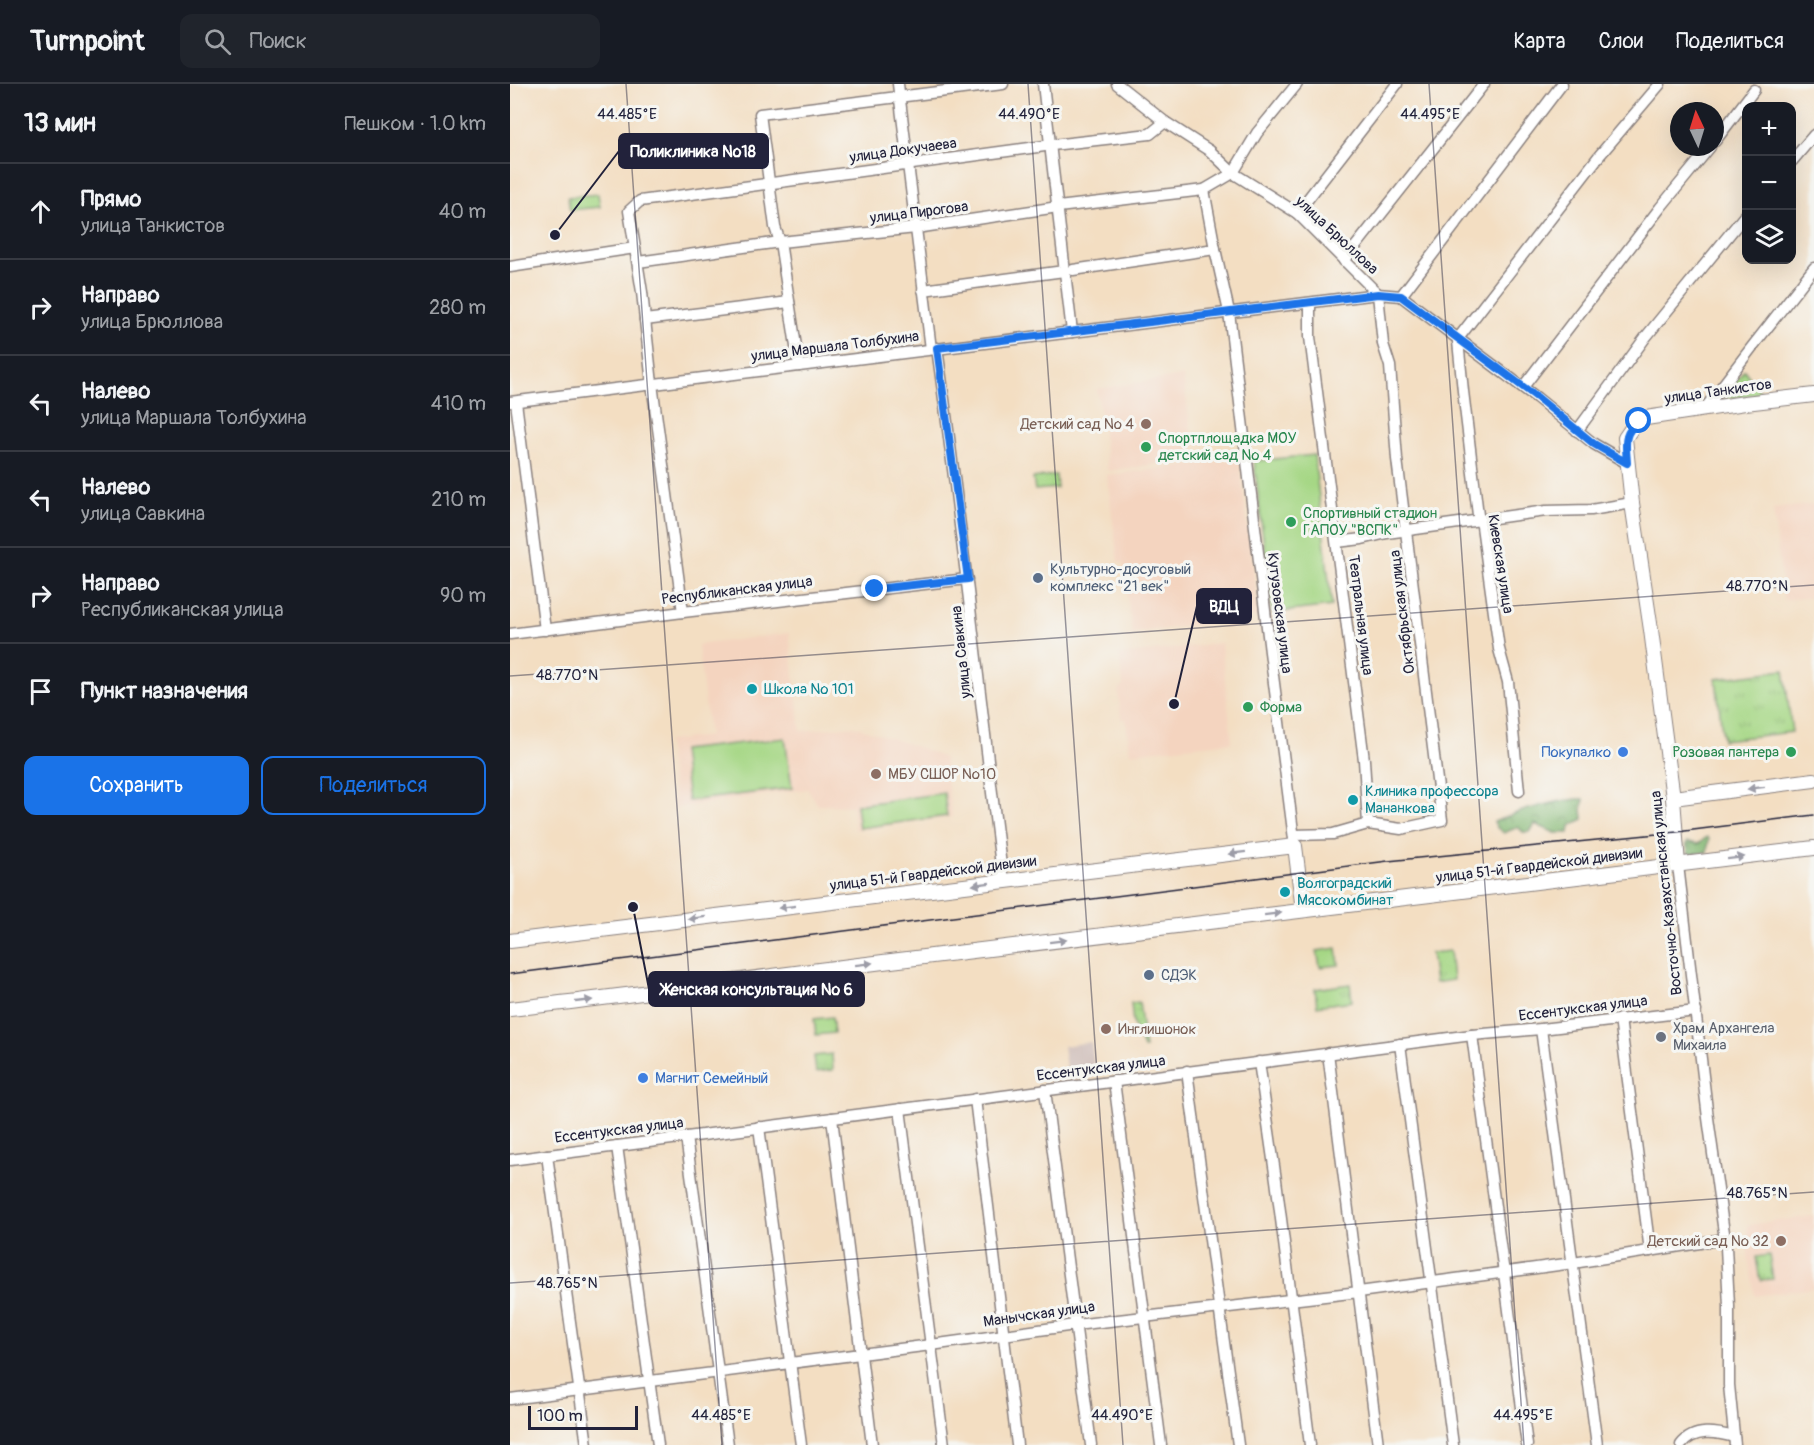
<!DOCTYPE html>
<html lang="ru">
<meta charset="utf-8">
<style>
:root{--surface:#171b24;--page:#20242c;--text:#f1f3f6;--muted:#9ea1a6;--line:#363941;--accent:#1a73e8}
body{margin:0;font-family:Pangolin,sans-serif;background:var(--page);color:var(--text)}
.controls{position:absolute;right:18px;top:18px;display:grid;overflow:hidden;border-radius:12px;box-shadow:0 6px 24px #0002}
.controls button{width:54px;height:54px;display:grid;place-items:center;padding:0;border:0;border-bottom:2px solid var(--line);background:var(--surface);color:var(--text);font:30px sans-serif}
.compass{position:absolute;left:1160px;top:18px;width:54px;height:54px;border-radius:50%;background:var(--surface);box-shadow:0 6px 24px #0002;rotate:356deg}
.scale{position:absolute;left:18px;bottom:15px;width:110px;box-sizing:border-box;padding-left:6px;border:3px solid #22223b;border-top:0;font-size:16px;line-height:21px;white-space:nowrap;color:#22223b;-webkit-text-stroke:4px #f6f6f2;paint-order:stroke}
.stop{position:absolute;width:18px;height:18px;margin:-14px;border:4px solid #1a73e8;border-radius:50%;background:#fff}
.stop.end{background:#1a73e8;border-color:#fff;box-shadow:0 2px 6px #0008}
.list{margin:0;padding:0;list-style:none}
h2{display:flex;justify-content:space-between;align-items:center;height:78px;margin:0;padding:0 24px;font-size:26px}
h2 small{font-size:20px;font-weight:400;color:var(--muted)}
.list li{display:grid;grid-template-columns:39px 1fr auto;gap:18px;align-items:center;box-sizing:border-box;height:96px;padding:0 24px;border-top:2px solid var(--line)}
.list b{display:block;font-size:22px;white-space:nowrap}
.list p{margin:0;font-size:20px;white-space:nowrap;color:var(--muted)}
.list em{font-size:20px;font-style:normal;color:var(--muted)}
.actions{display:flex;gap:12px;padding:18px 24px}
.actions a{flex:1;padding:14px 0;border:2px solid var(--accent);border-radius:12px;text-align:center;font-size:21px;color:var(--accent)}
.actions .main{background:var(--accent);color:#fff}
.icon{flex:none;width:33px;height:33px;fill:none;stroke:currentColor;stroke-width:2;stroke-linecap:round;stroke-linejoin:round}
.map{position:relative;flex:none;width:1304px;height:1361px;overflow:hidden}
header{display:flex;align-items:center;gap:36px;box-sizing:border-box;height:84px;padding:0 30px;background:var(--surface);border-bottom:2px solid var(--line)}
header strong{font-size:28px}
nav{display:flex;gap:33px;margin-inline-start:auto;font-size:21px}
.search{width:420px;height:54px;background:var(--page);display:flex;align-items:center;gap:15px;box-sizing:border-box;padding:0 21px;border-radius:12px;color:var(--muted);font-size:22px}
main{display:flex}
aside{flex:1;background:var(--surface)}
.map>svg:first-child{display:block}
.built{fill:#f4d4bf}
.industrial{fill:#d0c0bb}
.grass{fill:url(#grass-dots);stroke:#647c60;stroke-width:1.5}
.forest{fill:url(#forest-crowns);stroke:#536d56;stroke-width:1.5}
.park{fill:url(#park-tufts);stroke:#647c60;stroke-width:1.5}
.garden{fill:#a6d785;stroke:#647c60;stroke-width:1.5}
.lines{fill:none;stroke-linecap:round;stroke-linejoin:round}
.minor-casing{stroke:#8a807e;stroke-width:13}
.major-casing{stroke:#8a807e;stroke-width:16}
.minor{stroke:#fff;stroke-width:10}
.major{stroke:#fff;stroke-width:14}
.tram{stroke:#22223b;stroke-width:1.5}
.oneway{fill:#9c9ca7}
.route{stroke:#1a73e8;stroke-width:8}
.ticks{fill:none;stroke:#22223b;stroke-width:1.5;stroke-opacity:0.45}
.education-dot{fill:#8d6e63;stroke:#f6f6f2;stroke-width:2}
.leisure-dot{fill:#2e9e5b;stroke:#f6f6f2;stroke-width:2}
.service-dot{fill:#5c6f8a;stroke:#f6f6f2;stroke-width:2}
.culture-dot{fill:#0f9aa8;stroke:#f6f6f2;stroke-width:2}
.shop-dot{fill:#3f7fe0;stroke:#f6f6f2;stroke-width:2}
.worship-dot{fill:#6b7280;stroke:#f6f6f2;stroke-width:2}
.labels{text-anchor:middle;stroke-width:6;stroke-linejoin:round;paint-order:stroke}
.street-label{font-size:15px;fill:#22223b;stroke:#f6f6f2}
.education-label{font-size:15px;fill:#785e54;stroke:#f6f6f2;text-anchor:end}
.leisure-label{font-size:15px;fill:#27864d;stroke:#f6f6f2;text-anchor:start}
.service-label{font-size:15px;fill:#4e5e75;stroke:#f6f6f2;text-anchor:start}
.culture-label{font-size:15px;fill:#0d838f;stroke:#f6f6f2;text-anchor:start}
.shop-label{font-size:15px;fill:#366cbe;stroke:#f6f6f2;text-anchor:end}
.worship-label{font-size:15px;fill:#5b616d;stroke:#f6f6f2;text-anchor:start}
.ticks-label{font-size:15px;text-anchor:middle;fill:#22223b;stroke:#f6f6f2;stroke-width:6;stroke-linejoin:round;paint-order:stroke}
.leader{fill:none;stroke:#22223b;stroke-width:2}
.callout-dot{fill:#22223b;stroke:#f6f6f2;stroke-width:2}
.callout{fill:#22223b;stroke:#22223b;stroke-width:2}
.callout-label{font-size:16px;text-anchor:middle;font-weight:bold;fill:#fff}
</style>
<header>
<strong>Turnpoint</strong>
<div class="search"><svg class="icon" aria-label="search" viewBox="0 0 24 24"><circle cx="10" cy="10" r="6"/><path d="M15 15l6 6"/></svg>Поиск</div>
<nav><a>Карта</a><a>Слои</a><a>Поделиться</a></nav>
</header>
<main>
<aside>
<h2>13 мин<small>Пешком · 1.0 km</small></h2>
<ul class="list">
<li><svg class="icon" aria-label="ahead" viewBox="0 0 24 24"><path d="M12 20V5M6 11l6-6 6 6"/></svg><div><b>Прямо</b><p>улица Танкистов</p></div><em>40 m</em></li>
<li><svg class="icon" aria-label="right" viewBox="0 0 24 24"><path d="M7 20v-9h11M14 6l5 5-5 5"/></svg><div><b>Направо</b><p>улица Брюллова</p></div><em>280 m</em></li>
<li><svg class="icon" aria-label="left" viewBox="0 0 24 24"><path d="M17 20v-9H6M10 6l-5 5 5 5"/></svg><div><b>Налево</b><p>улица Маршала Толбухина</p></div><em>410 m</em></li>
<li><svg class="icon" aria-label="left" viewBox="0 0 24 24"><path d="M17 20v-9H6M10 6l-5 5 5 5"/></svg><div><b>Налево</b><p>улица Савкина</p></div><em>210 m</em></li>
<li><svg class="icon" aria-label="right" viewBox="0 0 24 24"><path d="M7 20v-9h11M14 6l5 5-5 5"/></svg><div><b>Направо</b><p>Республиканская улица</p></div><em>90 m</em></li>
<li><svg class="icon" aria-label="arrive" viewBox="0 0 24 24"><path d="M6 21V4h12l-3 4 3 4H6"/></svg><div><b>Пункт назначения</b></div></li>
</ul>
<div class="actions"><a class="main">Сохранить</a><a>Поделиться</a></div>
</aside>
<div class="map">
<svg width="1304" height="1361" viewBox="0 0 1304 1361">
<defs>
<pattern id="grass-dots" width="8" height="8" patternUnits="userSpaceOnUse" patternTransform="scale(1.5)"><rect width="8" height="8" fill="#a6d785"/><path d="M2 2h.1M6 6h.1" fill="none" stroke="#8fb874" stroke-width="1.8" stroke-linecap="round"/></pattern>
<pattern id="forest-crowns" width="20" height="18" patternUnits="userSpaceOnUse" patternTransform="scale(1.5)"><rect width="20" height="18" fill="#84b872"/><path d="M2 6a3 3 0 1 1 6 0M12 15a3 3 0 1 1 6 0" fill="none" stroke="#6c955f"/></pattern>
<pattern id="park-tufts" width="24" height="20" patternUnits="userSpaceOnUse" patternTransform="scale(1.5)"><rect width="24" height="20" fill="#a6d785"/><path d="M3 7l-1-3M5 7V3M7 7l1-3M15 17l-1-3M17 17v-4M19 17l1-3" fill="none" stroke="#8fb874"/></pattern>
</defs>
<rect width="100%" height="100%" fill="#f6f6f2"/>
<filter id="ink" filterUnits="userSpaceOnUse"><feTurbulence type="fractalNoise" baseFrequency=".0167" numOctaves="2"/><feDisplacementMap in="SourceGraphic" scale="12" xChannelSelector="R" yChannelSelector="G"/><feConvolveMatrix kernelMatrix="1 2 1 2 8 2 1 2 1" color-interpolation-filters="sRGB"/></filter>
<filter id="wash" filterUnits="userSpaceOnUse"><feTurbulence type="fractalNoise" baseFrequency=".008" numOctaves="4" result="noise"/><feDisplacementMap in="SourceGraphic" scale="24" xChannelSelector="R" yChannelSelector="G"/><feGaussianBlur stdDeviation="1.35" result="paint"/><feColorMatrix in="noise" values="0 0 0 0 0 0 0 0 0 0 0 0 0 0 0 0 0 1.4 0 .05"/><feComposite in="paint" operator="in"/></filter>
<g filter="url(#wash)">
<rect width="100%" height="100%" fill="#f3dec2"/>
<g class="built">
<polygon points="673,292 685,375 598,387 587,305"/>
<polygon points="729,375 749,532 736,534 737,541 716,543 709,538 622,549 613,478 608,478 597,391"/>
<polygon points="1304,420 1304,513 1274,516 1263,425"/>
<polygon points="279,549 291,647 344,642 411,664 434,674 442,733 345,746 342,722 308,721 298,705 165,724 157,657 199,652 188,561"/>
<polygon points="711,559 722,658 620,669 616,635 611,635 608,606 613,602 609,571"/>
<polygon points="1304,1132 1304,1204 1245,1212 1238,1173 1237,1141"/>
</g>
<polygon class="industrial" points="581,958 585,986 583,993 558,997 553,962"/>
<g class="grass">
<polygon points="1234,286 1252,310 1215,314 1216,310"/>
<polygon points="629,918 635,964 633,964 623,940 621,919"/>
</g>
<g class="forest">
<path d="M1067 715H1074L1072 725 1073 735 1060 742 1059 749H1045L1025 740 1020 748H1013L1008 743 994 749 986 743 984 738C1011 726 1038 718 1067 715Z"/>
<polygon points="1197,753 1199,755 1197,768 1179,770 1176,760 1178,758 1188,760"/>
</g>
<g class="park">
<polygon points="88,110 90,123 60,126 58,113"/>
<polygon points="1274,586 1282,648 1213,656 1206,595"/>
<polygon points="827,864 829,881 810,883 807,867"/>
<polygon points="940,867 943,896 925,899 921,869"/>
<polygon points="840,900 842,917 807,922 805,905"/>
<polygon points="322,933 324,949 306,951 304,935"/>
<polygon points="322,970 323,986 306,988 304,972"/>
<polygon points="1259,1171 1263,1195 1250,1196 1246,1173"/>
</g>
<g class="garden">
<polygon points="804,371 822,522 762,529 744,377"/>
<polygon points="546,391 547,404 525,406 523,394"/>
<polygon points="275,654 282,704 178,717 172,666"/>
<polygon points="434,709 437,732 349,744 346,721"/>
</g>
</g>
<g filter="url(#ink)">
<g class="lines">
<g class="minor-casing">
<g id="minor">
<polyline points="388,0 421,265"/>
<polyline points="533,0 562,248"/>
<polyline points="607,0 655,38 700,67 723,89 787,129 868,210"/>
<polyline points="1205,57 1244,6"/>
<polyline points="1282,77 1304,51"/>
<polyline points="787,129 887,0"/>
<polyline points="705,165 719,228 760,568 784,755"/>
<polyline points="834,177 974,0"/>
<polyline points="128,178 270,158 406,144 548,123 694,106"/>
<polyline points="0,183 125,164"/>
<polyline points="563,186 705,165 694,106 723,89 747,49 787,0"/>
<polyline points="413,206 554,187"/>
<polyline points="891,212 1052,0"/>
<polyline points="800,219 800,253 854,676 858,740"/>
<polyline points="135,236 279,218"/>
<path d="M427 264C452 441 470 619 493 797"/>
<polyline points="289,282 270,158 265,143 250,30 493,0"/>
<polyline points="1013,303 1150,124 1200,63"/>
<polyline points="0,318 868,210 891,212 1027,314 1084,360 1117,379"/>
<polyline points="6,318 35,546"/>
<polyline points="1194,326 1242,263 1304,184"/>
<polyline points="1067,347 1135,254 1236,130"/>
<polyline points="827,458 852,455 877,449 1036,427 1081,426 1122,419"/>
<polyline points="173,528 142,300 132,208 119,127 130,117 542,61 640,50 655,38"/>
<polyline points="0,550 173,528 457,495"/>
<polyline points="1009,707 998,598 989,565 972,442 968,431 953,307 948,257 950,252 1089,72 1150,0"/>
<polyline points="784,751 823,750 858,740 891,745 932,736 887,375 880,282 873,260 868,210"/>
<polyline points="1168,781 1198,1034 1216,1163 1219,1222 1219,1301 1225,1361"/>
<polyline points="1110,935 1140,1167"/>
<polyline points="1031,945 1087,1361"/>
<polyline points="962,951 1017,1361"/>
<polyline points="890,960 943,1361"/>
<polyline points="818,969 868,1361"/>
<polyline points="749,978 766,1096 800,1361"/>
<polyline points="677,987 728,1361"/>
<polyline points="604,997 651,1361"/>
<polyline points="535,1006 581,1361"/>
<polyline points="465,1015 507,1361"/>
<polyline points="390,1025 434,1361"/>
<polyline points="322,1034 362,1361"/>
<polyline points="249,1043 291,1361"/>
<polyline points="176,1053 218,1361"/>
<polyline points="107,1062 148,1361"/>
<polyline points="37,1071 77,1361"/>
<polyline points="0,1076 962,951 1031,945 1186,927"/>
<polyline points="0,1315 421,1261 565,1241 849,1208 1063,1179 1215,1155"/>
<path d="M1171 1361C1184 1344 1206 1348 1224 1353"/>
</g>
</g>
<g class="major-casing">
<g id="major">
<polyline points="1163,714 1304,696"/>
<polyline points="1168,781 1163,714 1141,546 1122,419 1115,354 1124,341 1136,334 1235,319 1304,311"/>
<polyline points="0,857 785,762 793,826"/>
<path d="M0 925C125 911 249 893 373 878 684 841 994 802 1304 764"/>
</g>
</g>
<use href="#minor" class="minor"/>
<use href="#major" class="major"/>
<polyline class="tram" points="0,890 878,777 1167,748 1304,731"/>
</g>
<defs><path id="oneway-solid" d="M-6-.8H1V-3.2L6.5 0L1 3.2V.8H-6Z" transform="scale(1.5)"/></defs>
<g class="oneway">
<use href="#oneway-solid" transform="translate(1246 704) rotate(173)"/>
<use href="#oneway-solid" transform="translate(727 769) rotate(173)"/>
<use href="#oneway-solid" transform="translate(1226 774) rotate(-7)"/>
<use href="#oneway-solid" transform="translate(471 800) rotate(173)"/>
<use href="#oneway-solid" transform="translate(277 823) rotate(173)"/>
<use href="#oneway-solid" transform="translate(763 830) rotate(-7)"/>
<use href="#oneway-solid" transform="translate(187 834) rotate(173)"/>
<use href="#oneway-solid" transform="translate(548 857) rotate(-7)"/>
<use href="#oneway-solid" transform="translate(354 880) rotate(-7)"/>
<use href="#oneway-solid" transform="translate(74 917) rotate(-6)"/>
</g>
</g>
<g class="lines" filter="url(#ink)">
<path class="route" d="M365 505 458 495 427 264 868 210 891 212 1028 314 1084 360 1117 379C1116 360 1112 350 1129 337"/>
</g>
<path class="ticks" d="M116 0 212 1361M518 0 613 1361M919 0 1014 1361M0 592 1304 501M0 1199 1304 1108"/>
<g class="education-dot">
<circle cx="636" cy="340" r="6"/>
<circle cx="366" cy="690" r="6"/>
<circle cx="596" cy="945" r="6"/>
<circle cx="1271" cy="1157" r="6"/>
</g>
<g class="leisure-dot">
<circle cx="636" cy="363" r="6"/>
<circle cx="781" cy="438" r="6"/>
<circle cx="738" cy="623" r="6"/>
<circle cx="1281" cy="668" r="6"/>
</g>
<g class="service-dot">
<circle cx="528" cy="494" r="6"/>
<circle cx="639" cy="891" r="6"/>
</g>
<g class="culture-dot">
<circle cx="242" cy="605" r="6"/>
<circle cx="843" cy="716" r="6"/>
<circle cx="775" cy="808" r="6"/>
</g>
<g class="shop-dot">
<circle cx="1113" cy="668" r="6"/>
<circle cx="133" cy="994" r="6"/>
</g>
<circle class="worship-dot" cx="1151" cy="953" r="6"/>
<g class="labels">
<g class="street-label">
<text transform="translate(393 66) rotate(-8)" y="5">улица Докучаева</text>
<text transform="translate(409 128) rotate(-7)" y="5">улица Пирогова</text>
<text transform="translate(827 151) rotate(43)" y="5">улица Брюллова</text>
<text transform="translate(325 262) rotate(-7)" y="5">улица Маршала Толбухина</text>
<text transform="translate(1208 307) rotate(-8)" y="5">улица Танкистов</text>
<text transform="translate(991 480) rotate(81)" y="5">Киевская улица</text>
<text transform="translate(227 506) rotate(-7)" y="5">Республиканская улица</text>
<text transform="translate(892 528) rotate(-97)" y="5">Октябрьская улица</text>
<text transform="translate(770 529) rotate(83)" y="5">Кутузовская улица</text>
<text transform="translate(851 531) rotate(83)" y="5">Театральная улица</text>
<text transform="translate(451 568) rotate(-96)" y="5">улица Савкина</text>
<text transform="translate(1029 781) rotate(-7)" y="5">улица 51-й Гвардейской дивизии</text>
<text transform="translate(423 789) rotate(-7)" y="5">улица 51-й Гвардейской дивизии</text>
<text transform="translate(1156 809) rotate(-96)" y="5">Восточно-Казахстанская улица</text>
<text transform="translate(1073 924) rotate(-7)" y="5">Ессентукская улица</text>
<text transform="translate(591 984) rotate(-7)" y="5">Ессентукская улица</text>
<text transform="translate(109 1046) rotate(-7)" y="5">Ессентукская улица</text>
<text transform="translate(529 1230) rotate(-8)" y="5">Манычская улица</text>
</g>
<g class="education-label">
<text x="624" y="345">Детский сад № 4</text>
<text x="378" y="695" text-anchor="start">МБУ СШОР №10</text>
<text x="608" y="950" text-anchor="start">Инглишонок</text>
<text x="1259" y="1162">Детский сад № 32</text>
</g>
<g class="leisure-label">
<text x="648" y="359">Спортплощадка МОУ<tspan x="648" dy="17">детский сад № 4</tspan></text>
<text x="793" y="434">Спортивный стадион<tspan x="793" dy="17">ГАПОУ "ВСПК"</tspan></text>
<text x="750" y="628">Форма</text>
<text x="1269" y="673" text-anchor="end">Розовая пантера</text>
</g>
<g class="service-label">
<text x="540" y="490">Культурно-досуговый<tspan x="540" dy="17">комплекс "21 век"</tspan></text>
<text x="651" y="896">СДЭК</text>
</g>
<g class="culture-label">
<text x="254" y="610">Школа № 101</text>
<text x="855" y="712">Клиника профессора<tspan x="855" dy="17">Мананкова</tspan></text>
<text x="787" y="804">Волгоградский<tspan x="787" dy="17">Мясокомбинат</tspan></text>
</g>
<g class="shop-label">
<text x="1101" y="673">Покупалко</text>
<text x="145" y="999" text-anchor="start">Магнит Семейный</text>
</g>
<g class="worship-label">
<text x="1163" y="949">Храм Архангела<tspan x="1163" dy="17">Михаила</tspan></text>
</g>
</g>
<g class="ticks-label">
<text x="117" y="35">44.485°E</text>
<text x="519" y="35">44.490°E</text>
<text x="920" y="35">44.495°E</text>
<text x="1247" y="507">48.770°N</text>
<text x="57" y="596">48.770°N</text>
<text x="1247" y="1114">48.765°N</text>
<text x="57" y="1204">48.765°N</text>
<text x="211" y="1336">44.485°E</text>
<text x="612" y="1336">44.490°E</text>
<text x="1013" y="1336">44.495°E</text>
</g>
<path class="leader" d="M45 151L109 67M664 620L687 522M123 823L139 905"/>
<g class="callout-dot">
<circle cx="45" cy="151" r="6"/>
<circle cx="664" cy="620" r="6"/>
<circle cx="123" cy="823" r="6"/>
</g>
<g class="callout">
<rect x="109" y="50" width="149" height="34" rx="6"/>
<rect x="687" y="505" width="54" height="34" rx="6"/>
<rect x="139" y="888" width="215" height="34" rx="6"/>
</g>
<g class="callout-label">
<text x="183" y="73">Поликлиника №18</text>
<text x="714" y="528">ВДЦ</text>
<text x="247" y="911">Женская консультация № 6</text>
</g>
</svg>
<div class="controls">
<button>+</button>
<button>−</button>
<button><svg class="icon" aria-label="layers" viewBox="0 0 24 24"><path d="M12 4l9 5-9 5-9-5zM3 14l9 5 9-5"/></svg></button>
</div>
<svg class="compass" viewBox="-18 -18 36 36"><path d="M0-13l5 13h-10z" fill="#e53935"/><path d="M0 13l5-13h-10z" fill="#9ea1a6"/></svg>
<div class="scale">100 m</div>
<div class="stop" style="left:1129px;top:337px"></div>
<div class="stop end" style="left:365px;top:505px"></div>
</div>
</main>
